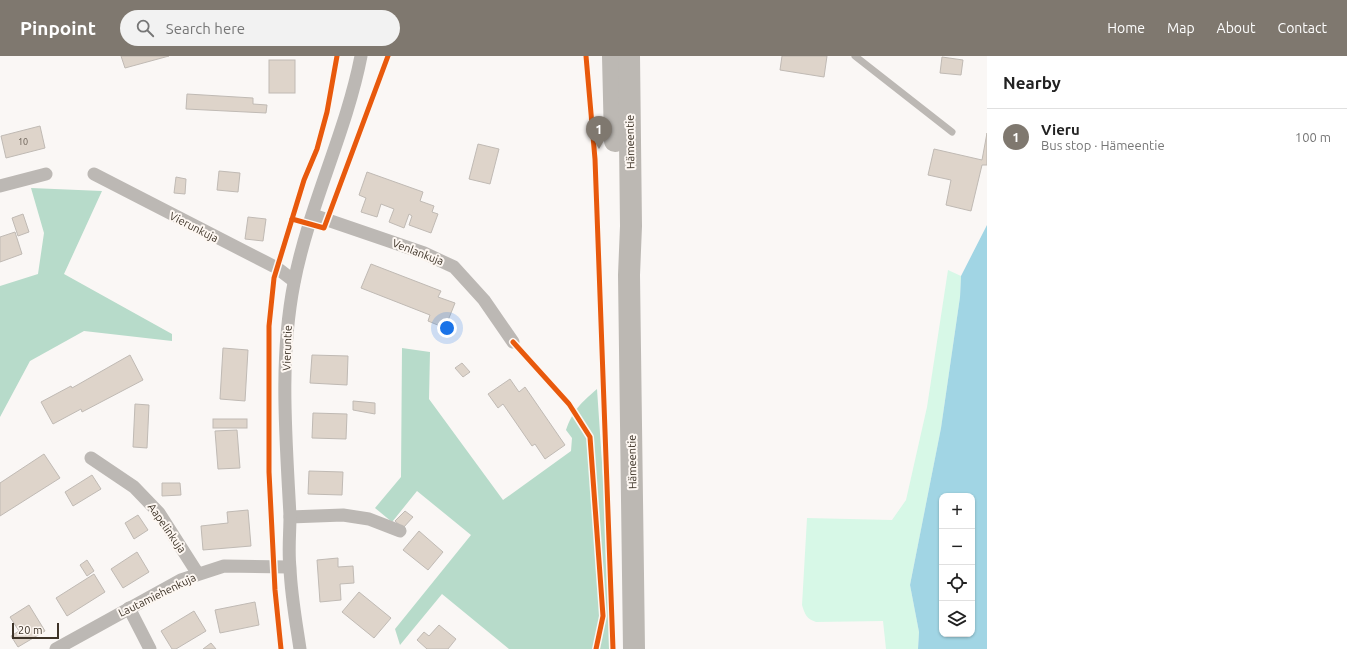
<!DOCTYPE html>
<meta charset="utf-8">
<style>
:root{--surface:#fff;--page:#f2f2f2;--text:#222;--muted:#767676;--line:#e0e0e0;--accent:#7f786f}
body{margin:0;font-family:Ubuntu,sans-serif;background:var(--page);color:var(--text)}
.controls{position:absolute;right:12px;bottom:12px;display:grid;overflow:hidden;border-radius:8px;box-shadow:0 1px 3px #0004}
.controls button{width:36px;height:36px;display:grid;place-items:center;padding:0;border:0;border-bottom:1px solid var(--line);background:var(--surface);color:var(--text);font:20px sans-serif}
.scale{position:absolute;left:12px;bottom:10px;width:47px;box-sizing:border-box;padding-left:4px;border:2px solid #3d3327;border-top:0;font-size:11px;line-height:14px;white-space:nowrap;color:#3d3327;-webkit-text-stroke:3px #fdf7f2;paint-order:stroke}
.you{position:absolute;left:447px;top:272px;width:14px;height:14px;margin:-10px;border:3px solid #fff;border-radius:50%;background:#1a73e8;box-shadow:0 0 0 6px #1a73e833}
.badge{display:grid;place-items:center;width:26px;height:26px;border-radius:50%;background:var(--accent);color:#fff;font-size:13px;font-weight:700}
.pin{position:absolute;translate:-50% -33px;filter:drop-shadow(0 1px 2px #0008)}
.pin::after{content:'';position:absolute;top:21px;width:14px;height:12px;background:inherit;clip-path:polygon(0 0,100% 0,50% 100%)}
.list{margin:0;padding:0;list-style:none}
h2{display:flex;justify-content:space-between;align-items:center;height:52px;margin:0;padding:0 16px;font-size:17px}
h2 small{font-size:13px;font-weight:400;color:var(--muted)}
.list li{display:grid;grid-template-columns:26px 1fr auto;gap:12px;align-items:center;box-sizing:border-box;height:56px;padding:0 16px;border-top:1px solid var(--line)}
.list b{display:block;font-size:15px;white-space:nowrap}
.list p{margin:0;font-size:13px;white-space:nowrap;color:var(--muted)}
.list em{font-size:13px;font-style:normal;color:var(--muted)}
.icon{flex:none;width:22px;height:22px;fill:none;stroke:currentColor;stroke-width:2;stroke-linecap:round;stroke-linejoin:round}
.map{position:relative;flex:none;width:987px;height:593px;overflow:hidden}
header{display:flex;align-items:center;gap:24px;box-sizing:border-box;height:56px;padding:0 20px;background:var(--accent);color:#fff}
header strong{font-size:19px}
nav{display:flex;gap:22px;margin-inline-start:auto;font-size:14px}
.search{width:280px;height:36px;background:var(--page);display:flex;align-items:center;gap:10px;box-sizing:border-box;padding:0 14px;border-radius:22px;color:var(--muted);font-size:15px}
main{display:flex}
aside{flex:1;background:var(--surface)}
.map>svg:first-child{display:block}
.green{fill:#d7f8e7}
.forest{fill:#b7dbca}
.water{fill:#a1d5e4;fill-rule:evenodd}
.building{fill:#ded4ca;stroke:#c0bab4}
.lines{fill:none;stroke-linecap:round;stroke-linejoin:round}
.service{stroke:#bcb8b4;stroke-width:7}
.minor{stroke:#bcb8b4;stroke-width:13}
.trunk{stroke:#bcb8b3;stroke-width:22}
.cycleway-casing{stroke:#fdf7f2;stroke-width:8}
.cycleway{stroke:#e8590c;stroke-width:5}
.labels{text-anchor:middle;stroke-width:4;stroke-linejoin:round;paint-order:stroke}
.number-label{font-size:9px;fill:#655b50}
.street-label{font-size:11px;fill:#3d3327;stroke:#fdf7f2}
</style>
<header>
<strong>Pinpoint</strong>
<div class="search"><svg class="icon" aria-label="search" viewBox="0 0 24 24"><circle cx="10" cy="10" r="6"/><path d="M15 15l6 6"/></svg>Search here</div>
<nav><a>Home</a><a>Map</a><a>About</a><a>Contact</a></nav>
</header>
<main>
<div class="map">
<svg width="987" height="593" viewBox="0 0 987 593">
<rect width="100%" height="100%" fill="#faf7f5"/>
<path class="green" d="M948 214 961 220 960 241 941 372 910 529 919 576 918 593H886L883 565 816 566C807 563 805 559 802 549L807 462 892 464 906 444 927 351Z"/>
<g class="forest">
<polygon points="31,132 102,135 64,218 172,278 172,285 84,275 30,305 0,361 0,230 38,218 44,177"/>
<path d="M402 292 430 296 429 343 503 444 571 395 572 382 566 374C573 354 581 347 597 333L610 524 609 593H509L442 538 400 589 395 573 471 479 417 435 392 466 375 452 401 421Z"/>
</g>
<path class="water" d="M987 169V593H918L919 576 910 529 941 372 960 241 961 220ZM942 440H972V578H942Z"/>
<g class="building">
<polygon points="121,0 169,0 125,12"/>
<polygon points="782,0 827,0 824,21 780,14"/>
<polygon points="942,1 963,4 961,19 940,17"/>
<rect x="269" y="4" width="26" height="33"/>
<polygon points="187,38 253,42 253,48 267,49 266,57 186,53"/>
<polygon points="40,70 45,92 6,102 1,80"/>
<polygon points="987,77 987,109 982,109 971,155 946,149 951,124 928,119 934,93 982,104"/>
<polygon points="478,88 499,93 490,128 469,123"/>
<polygon points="219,115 240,117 238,136 217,134"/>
<polygon points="367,116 423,136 420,145 434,150 432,156 438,158 431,177 409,169 412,160 409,158 404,172 389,166 394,153 381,148 377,161 361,156 366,142 359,139"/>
<polygon points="176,121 186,123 185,138 174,137"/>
<polygon points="23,158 29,176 18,180 12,162"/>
<polygon points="248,161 266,163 263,185 245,183"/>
<polygon points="15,176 22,198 0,206 0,181"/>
<polygon points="371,208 441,235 438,241 455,247 445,272 428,265 430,259 361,232"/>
<polygon points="223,292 248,294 245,345 220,343"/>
<polygon points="130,299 143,324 82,356 81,353 53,368 41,346 71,330 72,332"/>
<polygon points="312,299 348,300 347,329 310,327"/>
<polygon points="462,307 470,316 463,321 455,312"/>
<polygon points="510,323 519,336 525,331 565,389 545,403 535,388 532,390 503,348 498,352 488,338"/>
<polygon points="353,345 375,347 375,358 353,354"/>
<polygon points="135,348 149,349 147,392 133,391"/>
<polygon points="313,357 347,358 346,383 312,382"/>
<rect x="213" y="363" width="34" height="9"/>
<polygon points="237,374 240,412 218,413 215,375"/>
<polygon points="44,398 60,422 0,460 0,427"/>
<polygon points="309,415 343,416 342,439 308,438"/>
<polygon points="92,419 101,433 73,450 65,436"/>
<polygon points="162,427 180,427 181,439 162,440"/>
<polygon points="248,454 251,490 203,494 201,470 228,467 227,456"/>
<polygon points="405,455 413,461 403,472 395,465"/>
<polygon points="138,459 148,474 134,483 125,467"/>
<polygon points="419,475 443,496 428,514 403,494"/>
<polygon points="137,496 149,516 123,532 111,513"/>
<polygon points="338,502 338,511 353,510 354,527 340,528 341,544 320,546 317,504"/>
<polygon points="87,504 94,515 87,520 80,509"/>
<polygon points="94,518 105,536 67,560 56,542"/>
<polygon points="359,536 391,562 374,582 342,556"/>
<polygon points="255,546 259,569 220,577 215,554"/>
<polygon points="29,549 45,575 18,591 11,580 19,575 10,561"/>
<polygon points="194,555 206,575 176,593 172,593 161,575"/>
<polygon points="439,569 456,583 448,593 427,593 417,584 424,576 429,580"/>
<polygon points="211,587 216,593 203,593"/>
</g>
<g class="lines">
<polyline class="service" points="855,0 952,76"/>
<g class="minor">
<polyline points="94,118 277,212 294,225"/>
<polyline points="0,130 46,118"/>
<polyline points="313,159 424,197 454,211 484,244 513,286"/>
<polyline points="91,402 134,431 159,457 198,518"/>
<polyline points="290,461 343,459 369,463 400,475"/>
<polyline points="129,552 150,593"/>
<polyline points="56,593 181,524 224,510 289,511"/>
<path d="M300 593C296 566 291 539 290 512 288 495 290 477 290 460 286 382 279 304 294 227 309 149 346 77 361 0"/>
</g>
<g class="trunk">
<polyline points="613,0 615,85"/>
<polyline points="629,0 631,170 629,219 634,593"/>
</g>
<g class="cycleway-casing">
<g id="cycleway">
<polyline points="586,0 595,103 613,593"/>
<polyline points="292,163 324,172 388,0"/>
<polyline points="513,286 569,348 590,381 603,560 596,593"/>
<polyline points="281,593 275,534 269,416 269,270 274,222 304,124 317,93 327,56 337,0"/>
</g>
</g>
<use href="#cycleway" class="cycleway"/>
</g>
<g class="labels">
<g class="number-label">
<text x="23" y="89">10</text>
</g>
<g class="street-label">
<text transform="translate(630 86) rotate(-91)" y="4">Hämeentie</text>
<text transform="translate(194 171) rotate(27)" y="4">Vierunkuja</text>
<text transform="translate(418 196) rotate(21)" y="4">Venlankuja</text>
<text transform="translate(287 292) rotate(-88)" y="4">Vieruntie</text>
<text transform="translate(632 406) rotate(-91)" y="4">Hämeentie</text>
<text transform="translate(167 472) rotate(55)" y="4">Aapelinkuja</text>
<text transform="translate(157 539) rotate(-26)" y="4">Lautamiehenkuja</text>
</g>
</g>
</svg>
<div class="controls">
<button>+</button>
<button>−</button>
<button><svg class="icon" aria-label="locate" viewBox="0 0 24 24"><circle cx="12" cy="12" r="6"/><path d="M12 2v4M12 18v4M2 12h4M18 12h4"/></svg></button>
<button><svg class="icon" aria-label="layers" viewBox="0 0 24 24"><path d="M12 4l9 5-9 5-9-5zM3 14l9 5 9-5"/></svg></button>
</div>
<div class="scale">20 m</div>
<div class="you"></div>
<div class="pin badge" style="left:599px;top:93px">1</div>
</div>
<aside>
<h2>Nearby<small></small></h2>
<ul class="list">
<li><span class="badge">1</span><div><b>Vieru</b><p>Bus stop · Hämeentie</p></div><em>100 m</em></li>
</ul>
</aside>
</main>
